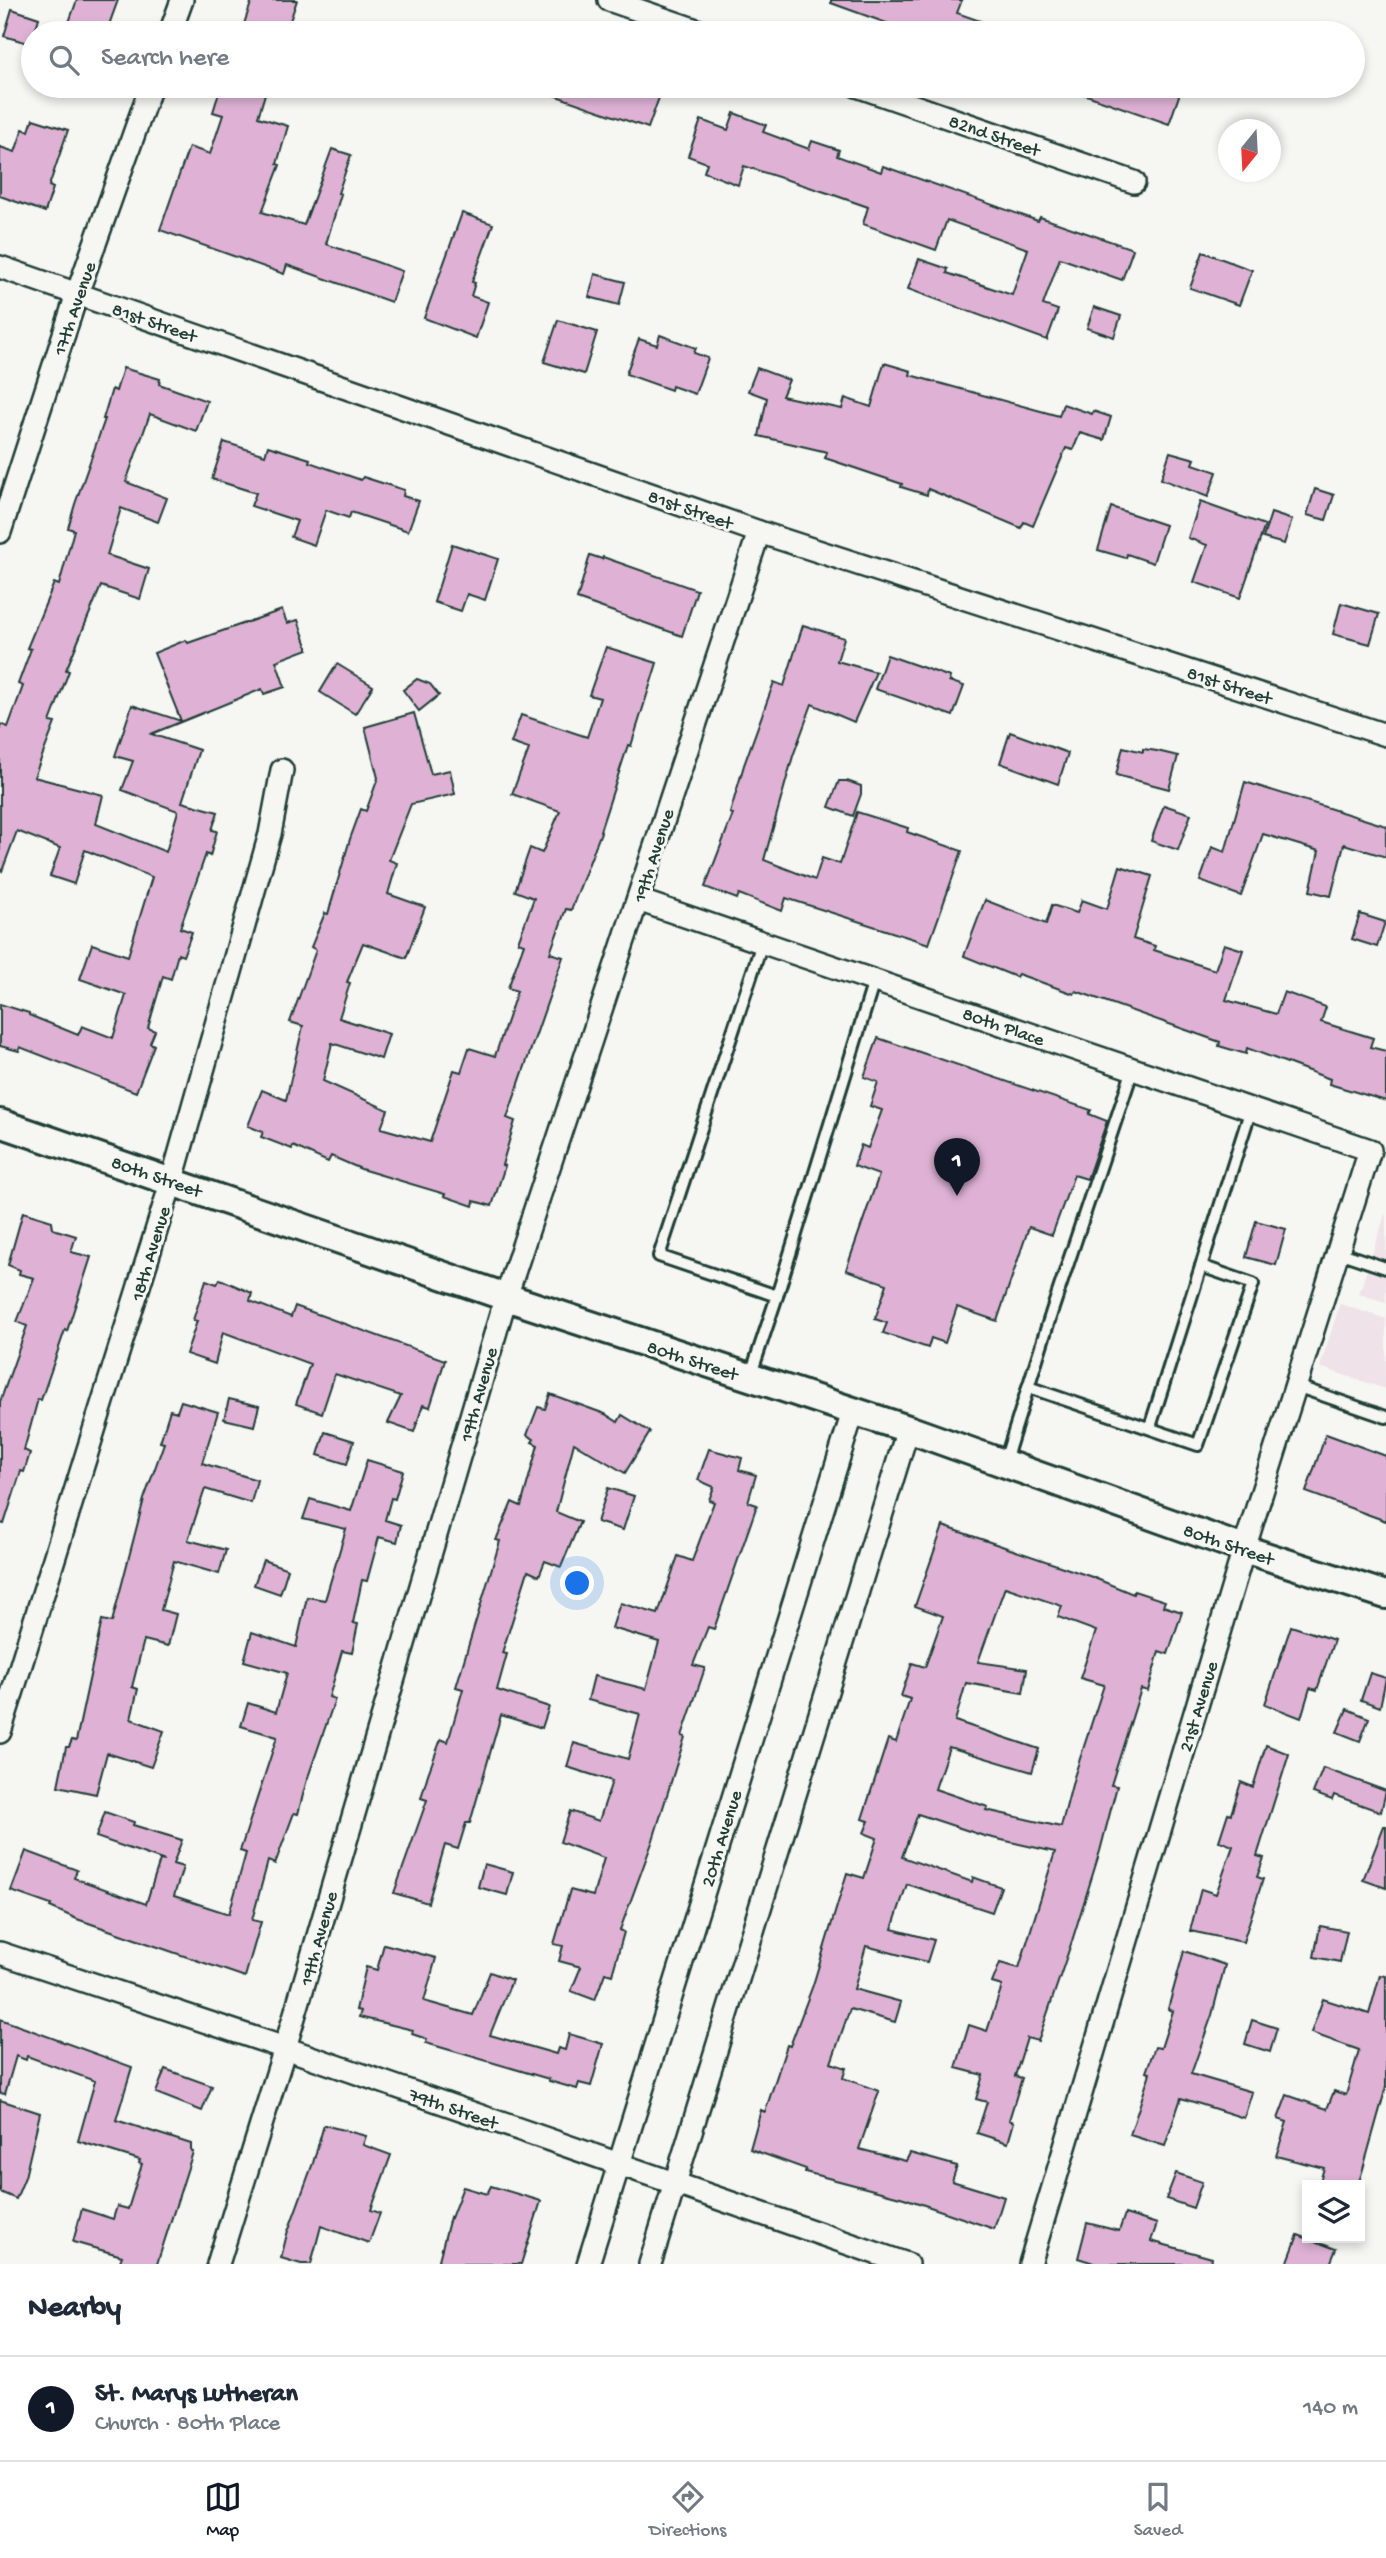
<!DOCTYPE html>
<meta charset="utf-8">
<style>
:root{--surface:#fff;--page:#f6f6f7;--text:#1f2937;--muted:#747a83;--line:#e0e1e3;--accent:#111827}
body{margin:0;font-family:"Gochi Hand",sans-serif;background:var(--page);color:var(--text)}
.controls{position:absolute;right:21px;bottom:21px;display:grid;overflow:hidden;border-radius:0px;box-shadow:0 4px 10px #0003}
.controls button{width:63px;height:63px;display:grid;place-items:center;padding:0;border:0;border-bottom:2px solid var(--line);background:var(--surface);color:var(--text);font:35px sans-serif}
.compass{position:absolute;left:1218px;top:119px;width:63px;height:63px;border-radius:50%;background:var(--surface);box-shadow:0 4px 10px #0003;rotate:198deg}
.you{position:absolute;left:578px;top:1584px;width:24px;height:24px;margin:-18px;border:5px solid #fff;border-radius:50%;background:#1a73e8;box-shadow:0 0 0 10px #1a73e833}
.badge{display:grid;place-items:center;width:46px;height:46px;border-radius:50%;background:var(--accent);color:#fff;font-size:23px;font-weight:700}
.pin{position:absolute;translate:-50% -58px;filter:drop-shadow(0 2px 4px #0008)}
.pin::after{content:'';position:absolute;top:37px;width:24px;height:21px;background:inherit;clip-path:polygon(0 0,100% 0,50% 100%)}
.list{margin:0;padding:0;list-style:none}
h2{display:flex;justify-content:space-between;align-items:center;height:91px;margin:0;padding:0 28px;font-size:30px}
h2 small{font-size:23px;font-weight:400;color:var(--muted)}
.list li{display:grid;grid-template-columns:46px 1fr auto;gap:21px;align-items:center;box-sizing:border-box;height:105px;padding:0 28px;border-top:2px solid var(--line)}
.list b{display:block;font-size:26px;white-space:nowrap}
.list p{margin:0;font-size:23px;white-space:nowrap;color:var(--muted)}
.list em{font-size:23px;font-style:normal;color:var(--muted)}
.icon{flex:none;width:38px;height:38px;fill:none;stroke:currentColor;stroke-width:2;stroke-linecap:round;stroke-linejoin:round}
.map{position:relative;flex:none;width:1386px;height:2264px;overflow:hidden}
.search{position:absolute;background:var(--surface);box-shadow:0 4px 10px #0003;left:21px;right:21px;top:21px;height:77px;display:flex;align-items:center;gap:18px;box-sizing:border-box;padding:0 24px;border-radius:38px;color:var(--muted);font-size:26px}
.sheet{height:196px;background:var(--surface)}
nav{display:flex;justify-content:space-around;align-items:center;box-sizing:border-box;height:98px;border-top:2px solid var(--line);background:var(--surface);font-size:19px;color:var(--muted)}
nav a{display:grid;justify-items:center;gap:4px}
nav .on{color:var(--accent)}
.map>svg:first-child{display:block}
.built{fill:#efe2e9}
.building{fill:#dfb2d5;stroke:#1f3d34;stroke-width:2;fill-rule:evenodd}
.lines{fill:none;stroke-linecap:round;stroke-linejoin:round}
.service-casing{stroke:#1f3d34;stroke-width:16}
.minor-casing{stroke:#1f3d34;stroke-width:26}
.tertiary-casing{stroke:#1f3d34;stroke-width:32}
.service{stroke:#f6f6f2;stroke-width:10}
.minor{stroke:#f6f6f2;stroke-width:21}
.tertiary{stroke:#f6f6f2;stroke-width:26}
.labels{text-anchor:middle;stroke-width:6;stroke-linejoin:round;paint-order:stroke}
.street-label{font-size:19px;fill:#1f3d34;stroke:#f6f6f2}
</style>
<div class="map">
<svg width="1386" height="2264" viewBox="0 0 1386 2264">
<rect width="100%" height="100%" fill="#f6f6f2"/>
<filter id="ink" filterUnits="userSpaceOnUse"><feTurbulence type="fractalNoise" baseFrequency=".0143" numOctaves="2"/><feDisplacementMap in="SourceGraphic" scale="14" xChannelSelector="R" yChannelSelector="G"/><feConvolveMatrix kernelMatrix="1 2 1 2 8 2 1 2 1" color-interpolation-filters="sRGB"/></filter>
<g filter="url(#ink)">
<g class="built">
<polygon points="1385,1215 1386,1215 1386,1302 1359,1294"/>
<polygon points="1340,1304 1386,1319 1386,1389 1320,1367"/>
</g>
<g class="building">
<polygon points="77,0 118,0 106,33 93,33 68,25"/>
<polygon points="252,0 297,0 286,33 241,33"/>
<polygon points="831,0 962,0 957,13 1006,30 1005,33 914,33 831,3"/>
<polygon points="12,9 39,18 31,44 4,36"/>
<polygon points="221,86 239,86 265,94 258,117 288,126 277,164 280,165 262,212 304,225 332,149 351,155 338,193 341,194 326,244 402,271 391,302 287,265 284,274 160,230 189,147 210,154 223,115 213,112"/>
<polygon points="537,86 643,86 661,92 648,128 536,89"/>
<polygon points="1070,86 1170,86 1181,90 1169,124 1069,89"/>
<polygon points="734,113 766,125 763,132 809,149 812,141 839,150 837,156 881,172 883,166 1038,221 1040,217 1133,249 1122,280 1060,258 1043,305 1058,310 1047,340 908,289 919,259 948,269 947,273 1012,295 1028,249 947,220 936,250 863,224 868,207 831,194 744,166 738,185 704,172 707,163 688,156 701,120 728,130"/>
<polygon points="33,119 68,130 49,186 53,188 45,212 0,196 0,147 15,152 23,129 29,131"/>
<polygon points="462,213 493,224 472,282 475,283 471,296 488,302 476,338 424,318"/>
<polygon points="1203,252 1252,270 1239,305 1190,288"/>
<polygon points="595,274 625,282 619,305 589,297"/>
<polygon points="1094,307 1121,316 1114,337 1087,328"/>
<polygon points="558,320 597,332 584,374 544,362"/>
<polygon points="660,335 696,348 694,353 708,358 695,394 672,386 671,390 626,374 639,339 657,345"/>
<polygon points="884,363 911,371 910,375 1059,416 1063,404 1092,414 1093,411 1111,417 1104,440 1080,433 1073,450 1066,448 1033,526 1024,522 1021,528 928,489 927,495 901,487 902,484 825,458 827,452 759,436 767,398 748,391 757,368 789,380 782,396 842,409 845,398 871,407"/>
<polygon points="123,368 160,379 159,384 207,401 196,431 150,414 126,482 167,498 158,522 121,508 107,555 149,569 140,599 101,586 66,670 69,671 50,722 55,723 34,777 103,795 96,824 166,852 178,811 122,790 133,761 115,756 132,705 181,721 154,653 186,640 188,643 282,610 287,623 298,620 308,649 276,661 285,687 264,694 262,689 151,734 199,750 182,802 218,812 212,830 217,831 210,856 206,854 180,928 192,932 183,956 178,954 171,979 163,976 148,1028 155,1031 150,1043 154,1045 136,1092 20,1047 19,1051 0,1046 0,1004 29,1013 29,1015 78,1035 82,1026 113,1038 126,995 80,979 92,944 128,956 152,877 85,850 74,884 50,876 60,848 17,831 2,871 0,870 0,724 8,727 23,686 18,684 31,649 27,648 54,583 59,585 74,530 68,528 75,504 105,419 103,419 112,389 116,391"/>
<polygon points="224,442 265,455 268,446 310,459 309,462 361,480 363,477 404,490 403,496 419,501 408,531 351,512 349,518 326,510 314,545 291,537 297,521 251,506 256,493 212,479"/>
<polygon points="1170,452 1195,459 1193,464 1217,472 1208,497 1161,479"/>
<polygon points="1315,489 1334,495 1326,520 1307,515"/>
<polygon points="1200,502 1265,525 1240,598 1194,582 1207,545 1188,538"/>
<polygon points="1111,507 1165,525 1153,563 1127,554 1126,558 1098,550"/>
<polygon points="1271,513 1292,520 1284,544 1263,538"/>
<polygon points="452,544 498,559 485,600 467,594 461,611 434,602"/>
<polygon points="590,555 602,559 603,557 697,590 682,636 577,599"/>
<polygon points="1341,603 1379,614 1370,644 1333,634"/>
<polygon points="803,625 844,638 837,661 876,672 854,722 812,704 793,756 764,860 815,880 822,858 840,864 857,812 908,828 907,832 962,851 929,944 786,898 782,911 739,894 737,899 705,887 733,814 730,813 744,765 774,682 784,686"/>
<polygon points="606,647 657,663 631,746 628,745 600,831 601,832 571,910 566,909 550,953 563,957 507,1118 515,1121 502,1165 505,1166 492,1206 474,1201 473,1206 444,1196 445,1194 361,1169 331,1156 328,1162 293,1146 292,1149 261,1137 263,1132 248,1126 262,1090 286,1100 303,1026 290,1022 316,950 311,947 325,913 328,914 350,839 361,809 366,811 378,778 365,727 414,713 431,774 450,770 455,794 411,804 389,860 397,863 388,894 425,907 406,958 363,943 347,982 350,983 339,1018 389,1034 381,1059 332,1043 323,1081 388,1110 381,1128 430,1142 454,1070 461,1072 469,1048 495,1056 517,991 508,988 524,944 518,942 534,898 515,891 530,848 542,853 560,811 512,794 529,749 511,743 521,715 587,737 600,698 589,695"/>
<polygon points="887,655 950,677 949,681 964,686 953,716 875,689"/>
<polygon points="337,664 373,686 355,714 320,692"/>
<polygon points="417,679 430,684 439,695 419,711 403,690"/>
<polygon points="1010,732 1068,753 1058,784 1000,763"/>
<polygon points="1123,747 1143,752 1143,749 1157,751 1178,756 1169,789 1116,775"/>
<polygon points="839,781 847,781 861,786 861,794 853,816 829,807"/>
<polygon points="1245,782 1386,826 1386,857 1344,844 1331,896 1310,891 1319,851 1263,834 1241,896 1200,881 1212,847 1225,852"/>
<polygon points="1164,805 1191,814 1178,850 1151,841"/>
<polygon points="1120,866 1152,876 1133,939 1155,946 1154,950 1215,970 1224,944 1243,950 1226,1000 1276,1014 1284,992 1326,1007 1321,1022 1373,1038 1370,1047 1386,1051 1386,1101 1329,1084 1330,1079 1247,1048 1246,1054 1219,1046 1220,1042 1076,991 1074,994 1018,974 1016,977 964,956 985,900 1046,924 1052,905 1077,913 1082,900 1107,909"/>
<polygon points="1360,914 1385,922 1377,947 1352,939"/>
<polygon points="878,1038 1091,1110 1089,1114 1107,1121 1087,1179 1074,1175 1052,1235 1029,1227 997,1321 957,1307 945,1343 931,1338 928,1348 883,1333 887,1323 875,1319 887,1284 846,1270 879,1175 854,1166 861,1145 868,1148 882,1110 870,1106 878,1082 864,1077"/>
<polygon points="23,1212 52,1221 53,1229 76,1236 71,1252 91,1257 67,1331 65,1330 41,1400 38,1399 24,1450 30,1453 24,1472 21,1471 4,1524 0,1523 0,1402 27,1326 17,1322 34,1278 19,1274 20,1270 8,1265"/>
<polygon points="1256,1221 1286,1229 1276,1265 1246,1257"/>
<polygon points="220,1279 252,1293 250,1301 291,1317 295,1306 445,1360 430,1407 423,1405 414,1432 388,1423 401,1396 335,1374 322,1413 296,1404 310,1364 223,1332 215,1364 186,1354 197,1321 193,1320 206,1280 217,1284"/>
<polygon points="550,1394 605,1414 618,1422 622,1415 650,1432 625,1473 574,1443 556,1512 580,1522 561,1567 545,1561 539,1576 528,1571 502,1653 507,1654 497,1690 549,1707 542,1728 501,1715 470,1823 466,1823 458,1849 445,1845 428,1903 394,1893 427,1800 421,1798 428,1774 441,1739 448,1742 463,1689 456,1687 500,1541 496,1540 512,1502 521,1506 538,1445 532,1442 534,1439 527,1435 538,1407 545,1409"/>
<polygon points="229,1399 259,1406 254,1426 224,1419"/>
<polygon points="181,1401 218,1412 202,1463 257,1480 251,1503 205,1489 188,1540 226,1550 219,1574 174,1561 161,1610 176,1614 168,1646 144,1640 132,1687 138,1689 131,1719 164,1731 151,1767 107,1753 96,1794 58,1786 66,1747 69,1747 72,1740 76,1741 102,1620 112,1622 144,1499 164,1443 160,1442 170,1410 177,1412"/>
<polygon points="325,1432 354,1441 347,1464 318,1455"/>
<polygon points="1326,1434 1386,1456 1386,1521 1306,1492"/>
<polygon points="709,1449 742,1458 739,1470 756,1475 748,1502 757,1505 714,1629 708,1627 693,1665 705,1668 682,1736 685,1737 653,1840 620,1930 624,1932 612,1975 605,1973 595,2000 571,1991 581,1967 559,1961 563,1946 554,1944 570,1890 593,1896 604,1858 560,1842 570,1811 599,1821 612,1781 567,1767 574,1743 628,1759 640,1714 588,1700 594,1676 646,1689 659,1642 612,1628 620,1603 658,1614 678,1556 692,1561 714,1502 709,1500 714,1487 698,1480"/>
<polygon points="367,1460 403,1471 395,1499 391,1498 385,1520 401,1525 397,1542 379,1537 367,1581 362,1580 353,1623 358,1624 352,1653 342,1651 329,1697 335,1699 306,1783 298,1814 294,1813 275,1864 268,1861 252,1920 261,1922 245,1977 77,1919 50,1907 51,1905 11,1891 26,1851 77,1870 74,1878 146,1904 160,1860 165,1861 96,1837 105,1812 134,1822 133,1825 182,1840 173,1864 183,1867 174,1896 229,1914 246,1853 240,1851 277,1737 241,1726 248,1703 276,1712 287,1673 244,1661 252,1632 296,1647 307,1597 325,1600 346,1529 303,1519 310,1499 351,1511"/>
<polygon points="608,1488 634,1496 623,1530 597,1522"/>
<path d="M943 1526 1092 1577 1133 1594 1134 1591 1165 1601 1163 1606 1182 1612 1168 1654 1159 1651 1148 1691 1141 1689 1111 1785 1117 1786 1100 1851 1072 1941 1038 2041 1027 2038 1015 2076 1022 2078 1009 2120 1014 2122 1008 2143 977 2133 987 2102 976 2099 983 2075 956 2068 969 2025 987 2031 1002 1986 992 1983 1000 1963 1019 1968 1055 1852 984 1836 918 1814 902 1857 972 1882 973 1877 1001 1887 992 1912 907 1884 892 1929 934 1940 927 1962 866 1946 854 1989 901 2002 895 2022 850 2009 831 2063 846 2068 843 2078 879 2091 859 2149 906 2161 910 2153 957 2166 952 2181 1004 2197 994 2229 904 2198 805 2172 806 2169 750 2149 761 2110 765 2112 787 2045 790 2046 813 1985 847 1873 864 1878 877 1838 864 1833 869 1821 862 1819 888 1739 896 1742 910 1699 901 1696 912 1663 925 1667 943 1616 915 1606ZM1005 1587 1062 1606 1058 1617 1096 1631 1080 1678 1104 1685 1074 1777 1061 1827 986 1810 988 1807 935 1789 949 1747 1032 1772 1039 1749 955 1721 966 1683 1023 1693 1027 1669 978 1662Z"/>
<polygon points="263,1560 288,1569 280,1594 254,1585"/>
<polygon points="1291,1626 1334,1640 1317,1690 1310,1688 1301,1718 1265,1704"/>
<polygon points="1370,1673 1386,1678 1380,1707 1361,1700"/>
<polygon points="1347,1709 1369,1718 1360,1741 1337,1732"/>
<polygon points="1266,1745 1289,1754 1257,1856 1264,1858 1257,1877 1263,1879 1243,1942 1190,1931 1201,1889 1216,1894 1233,1846 1219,1841 1228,1813 1231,1814 1241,1782 1253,1787"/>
<polygon points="1323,1768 1386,1791 1381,1812 1334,1795 1332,1800 1313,1793"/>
<polygon points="1384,1826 1386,1826 1386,1888 1363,1880"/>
<polygon points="484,1864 513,1872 507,1895 478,1887"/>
<polygon points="1320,1926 1347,1931 1340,1962 1314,1957"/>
<polygon points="384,1944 436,1958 424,2001 473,2015 490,1972 512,1980 490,2035 556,2054 558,2048 565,2050 569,2034 603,2044 591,2086 579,2083 577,2089 549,2081 549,2079 426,2043 427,2039 412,2034 413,2030 359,2017 361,2011 356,2010 366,1967 377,1970"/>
<polygon points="1184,1951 1225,1965 1212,2015 1191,2074 1252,2092 1244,2118 1181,2098 1165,2146 1130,2135 1150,2073 1146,2072 1155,2047 1161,2048 1173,2011 1168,2009"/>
<polygon points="1380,1975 1386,1976 1386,2087 1363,2169 1358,2185 1319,2185 1324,2168 1276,2156 1287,2122 1278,2119 1287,2095 1327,2109 1334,2091 1346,2095 1359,2050 1311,2033 1323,1999 1369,2014"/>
<polygon points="0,2019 132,2067 116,2120 191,2144 191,2151 193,2152 157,2264 119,2264 122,2256 73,2242 82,2209 113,2219 117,2206 128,2209 142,2164 139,2163 140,2160 78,2141 95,2081 27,2056 26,2060 16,2056 5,2094 0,2093"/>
<polygon points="1252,2020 1277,2028 1270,2052 1245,2044"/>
<polygon points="165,2069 212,2086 202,2111 156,2093"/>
<polygon points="0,2100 40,2113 25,2177 16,2199 0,2192"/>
<polygon points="324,2125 366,2136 363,2145 391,2155 371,2210 380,2213 369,2243 321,2226 311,2264 301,2264 281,2258 287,2234 313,2163"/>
<polygon points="1176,2173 1202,2182 1193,2208 1166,2199"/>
<polygon points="491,2186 541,2201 521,2264 438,2264 450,2217 451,2218 463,2187 487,2194"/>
<polygon points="1125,2214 1157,2224 1151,2241 1212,2258 1211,2264 1097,2264 1078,2258 1087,2223 1119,2231"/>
<polygon points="1298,2235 1336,2249 1330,2264 1287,2264"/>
</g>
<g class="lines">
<g class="service-casing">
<g id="service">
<polyline points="1338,1252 1386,1268"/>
<polyline points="777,1296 874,981"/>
<polyline points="750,1377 777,1296 659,1256 762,943"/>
<polyline points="1296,1386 1386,1417"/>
<polyline points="1028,1387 1198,1445 1253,1284 1201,1266"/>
<polyline points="1150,1427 1251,1109"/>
<polyline points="1004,1464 1052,1311 1133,1069"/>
</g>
</g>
<g class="minor-casing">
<g id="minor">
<polyline points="609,0 705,33"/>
<polyline points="170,33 182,0"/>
<polyline points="857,86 1134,182"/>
<polyline points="0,267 759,532 1386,735"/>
<polyline points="0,532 77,294 151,86"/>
<polyline points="638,900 1370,1150 1244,1549 1030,2264"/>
<polyline points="0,1732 172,1180 270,834 282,770"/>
<polyline points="0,1953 285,2048 907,2264"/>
<polyline points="218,2264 285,2048 506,1297 759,532"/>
<polyline points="588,2264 853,1412"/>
<polyline points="650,2264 908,1429"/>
</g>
</g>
<g class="tertiary-casing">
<polyline id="tertiary" points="0,1123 506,1297 908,1429 1244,1549 1386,1595"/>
</g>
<use href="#service" class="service"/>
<use href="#minor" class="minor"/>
<use href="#tertiary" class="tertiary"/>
</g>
</g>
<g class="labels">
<g class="street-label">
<text transform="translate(995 134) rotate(19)" y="7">82nd Street</text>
<text transform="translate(73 308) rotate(-71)" y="7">17th Avenue</text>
<text transform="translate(155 321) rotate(19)" y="7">81st Street</text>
<text transform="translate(691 508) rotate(19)" y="7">81st Street</text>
<text transform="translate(1230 684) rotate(18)" y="7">81st Street</text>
<text transform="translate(652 855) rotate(-72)" y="7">19th Avenue</text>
<text transform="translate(1004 1025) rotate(19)" y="7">80th Place</text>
<text transform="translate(157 1175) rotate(19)" y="7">80th Street</text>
<text transform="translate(149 1253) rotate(-73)" y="7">18th Avenue</text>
<text transform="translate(693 1359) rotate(18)" y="7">80th Street</text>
<text transform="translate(477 1394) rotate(-74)" y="7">19th Avenue</text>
<text transform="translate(1229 1543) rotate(19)" y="7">80th Street</text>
<text transform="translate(1197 1706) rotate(-73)" y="7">21st Avenue</text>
<text transform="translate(720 1838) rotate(-73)" y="7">20th Avenue</text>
<text transform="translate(317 1938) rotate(-74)" y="7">19th Avenue</text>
<text transform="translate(454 2107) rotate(19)" y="7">79th Street</text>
</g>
</g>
</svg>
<div class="controls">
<button><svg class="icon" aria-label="layers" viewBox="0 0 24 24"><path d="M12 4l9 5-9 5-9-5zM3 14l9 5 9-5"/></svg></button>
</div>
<svg class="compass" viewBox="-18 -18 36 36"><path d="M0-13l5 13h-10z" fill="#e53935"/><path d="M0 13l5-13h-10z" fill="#747a83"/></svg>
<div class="you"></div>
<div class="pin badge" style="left:957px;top:1196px">1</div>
<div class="search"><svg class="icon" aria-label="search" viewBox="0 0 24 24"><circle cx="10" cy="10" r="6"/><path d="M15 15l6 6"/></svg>Search here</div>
</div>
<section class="sheet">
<h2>Nearby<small></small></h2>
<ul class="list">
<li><span class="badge">1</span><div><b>St. Marys Lutheran</b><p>Church · 80th Place</p></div><em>140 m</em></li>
</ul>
</section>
<nav>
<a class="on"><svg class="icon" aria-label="map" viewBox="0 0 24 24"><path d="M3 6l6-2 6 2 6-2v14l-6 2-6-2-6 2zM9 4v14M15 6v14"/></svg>Map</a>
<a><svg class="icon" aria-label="directions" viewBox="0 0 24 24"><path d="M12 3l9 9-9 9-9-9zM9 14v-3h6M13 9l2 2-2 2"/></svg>Directions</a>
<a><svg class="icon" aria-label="saved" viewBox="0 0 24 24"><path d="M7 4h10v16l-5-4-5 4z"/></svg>Saved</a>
</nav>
